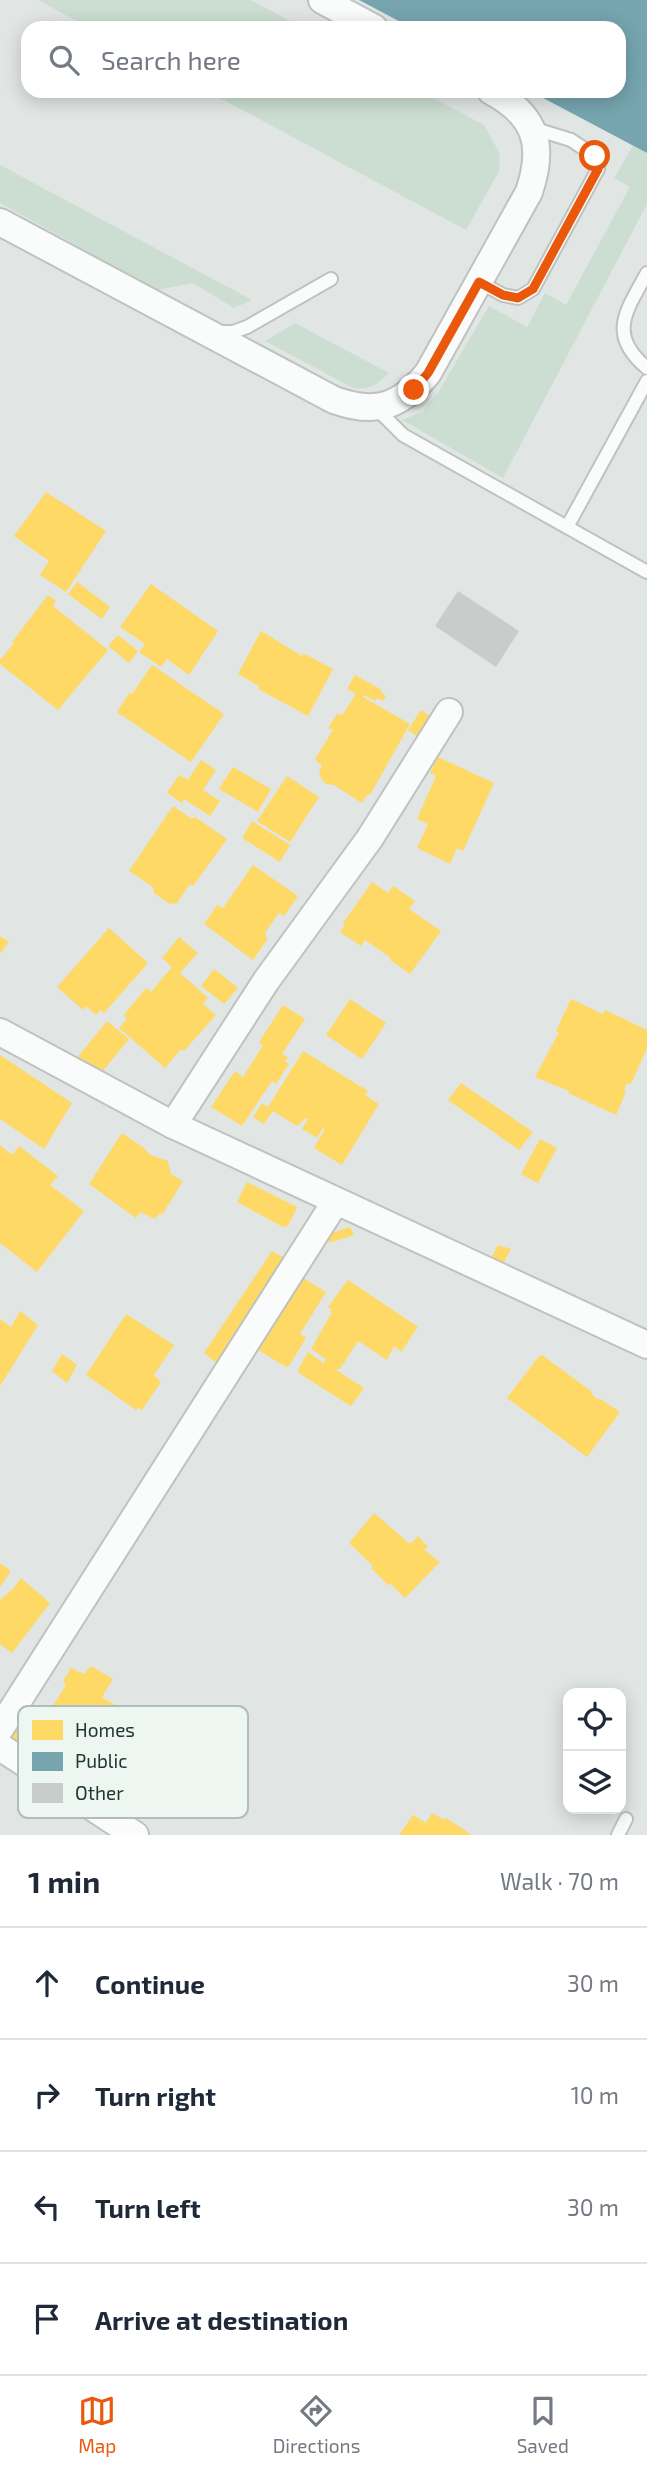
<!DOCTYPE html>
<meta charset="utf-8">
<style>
:root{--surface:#fff;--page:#f6f6f7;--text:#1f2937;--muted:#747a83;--line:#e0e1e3;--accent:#ea580c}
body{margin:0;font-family:"Exo 2",sans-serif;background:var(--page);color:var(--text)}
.controls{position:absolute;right:21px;bottom:21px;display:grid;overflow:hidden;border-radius:14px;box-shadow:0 4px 18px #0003}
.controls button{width:63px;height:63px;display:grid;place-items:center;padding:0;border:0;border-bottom:2px solid var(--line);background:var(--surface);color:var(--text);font:35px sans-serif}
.stop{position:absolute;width:21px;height:21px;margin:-16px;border:5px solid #ea580c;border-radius:50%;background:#fff}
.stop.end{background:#ea580c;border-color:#fff;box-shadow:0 2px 7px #0008}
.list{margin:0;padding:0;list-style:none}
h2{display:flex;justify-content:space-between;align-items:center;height:91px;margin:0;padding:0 28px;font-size:30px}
h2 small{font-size:23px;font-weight:400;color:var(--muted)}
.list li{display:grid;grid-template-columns:46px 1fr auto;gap:21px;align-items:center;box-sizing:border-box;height:112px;padding:0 28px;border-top:2px solid var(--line)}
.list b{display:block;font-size:26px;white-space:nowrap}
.list em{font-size:23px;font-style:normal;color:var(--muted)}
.icon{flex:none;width:38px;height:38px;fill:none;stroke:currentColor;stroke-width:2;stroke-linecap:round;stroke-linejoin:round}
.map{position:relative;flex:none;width:647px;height:1835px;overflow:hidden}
.search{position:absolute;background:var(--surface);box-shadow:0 4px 18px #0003;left:21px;right:21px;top:21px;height:77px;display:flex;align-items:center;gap:18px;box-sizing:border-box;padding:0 24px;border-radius:21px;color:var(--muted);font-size:26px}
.sheet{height:539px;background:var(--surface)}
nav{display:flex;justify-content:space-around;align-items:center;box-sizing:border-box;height:98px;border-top:2px solid var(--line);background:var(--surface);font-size:19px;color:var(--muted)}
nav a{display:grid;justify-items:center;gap:4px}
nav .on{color:var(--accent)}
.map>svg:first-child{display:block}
.green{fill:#cbded1}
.homes{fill:#ffd966}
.public{fill:#76a5af}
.building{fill:#c8cdcb}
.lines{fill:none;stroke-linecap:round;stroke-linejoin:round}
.service-casing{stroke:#bec3c1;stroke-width:16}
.minor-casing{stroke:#bec3c1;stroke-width:30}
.service{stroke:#fafbfb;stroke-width:12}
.minor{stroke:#fafbfb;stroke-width:26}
.route{stroke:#ea580c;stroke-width:9}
.key{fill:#eef6f2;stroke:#b0bdb8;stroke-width:2}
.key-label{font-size:19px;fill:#213731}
</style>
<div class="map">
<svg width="647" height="1835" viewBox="0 0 647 1835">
<rect width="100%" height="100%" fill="#e1e6e4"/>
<g class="green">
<polygon points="38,0 251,0 303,28 90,28"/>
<polygon points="207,91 420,91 484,125 500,154 499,171 466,230"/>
<polygon points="633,146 647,153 647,204 503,478 402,420 422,412 439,391 489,306 527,327 545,293 566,305 630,187 614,178"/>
<polygon points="0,165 252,300 234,308 193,283 157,290 0,203"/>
<path d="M295 323 389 373C377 385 370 390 353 388L265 341Z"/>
</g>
<g class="homes">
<polygon points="46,492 106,531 66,592 40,575 49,561 14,536"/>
<polygon points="77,582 110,607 102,619 68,594"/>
<polygon points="151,584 218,631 189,675 167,659 161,667 139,652 145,644 120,627"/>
<polygon points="48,595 56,601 53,606 108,650 58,710 0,664 0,660 14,643 12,642"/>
<polygon points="261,631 302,656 303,653 333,669 308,716 258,689 259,686 238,674"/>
<polygon points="118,635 138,651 129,663 108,646"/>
<polygon points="152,665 224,714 191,762 117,712 129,693 132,694"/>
<polygon points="355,675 382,690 380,692 386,696 383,701 377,698 375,701 364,695 363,697 410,724 370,795 368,794 362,803 334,785 326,784 322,780 319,773 322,764 316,762 318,760 315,759 333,730 328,728 337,714 342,715 356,694 347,689"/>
<polygon points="421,710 436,720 422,740 408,730"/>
<polygon points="438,757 494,783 463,851 457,848 450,864 417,848 428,824 417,819 436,776 430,773"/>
<polygon points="201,760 216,770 203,790 220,801 210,816 184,799 182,803 167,793 179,775 188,780"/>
<polygon points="233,767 271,789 258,812 219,789"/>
<polygon points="287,776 319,797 290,842 257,821"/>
<polygon points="173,806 192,819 195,817 227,839 193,886 190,884 177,903 170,904 154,893 153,887 129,871"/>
<polygon points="252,821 290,845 280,862 242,838"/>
<polygon points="253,865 298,896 284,916 279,913 265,933 267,940 253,960 204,924 217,905 223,908"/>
<polygon points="372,882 388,893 393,886 415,901 409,909 441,931 410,974 390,960 391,958 365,940 361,946 340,932 345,924 343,923"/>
<polygon points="109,928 148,963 104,1013 100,1010 96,1015 86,1006 83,1010 57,987"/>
<polygon points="0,936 9,942 0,954"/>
<polygon points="179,937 198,953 180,973 208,998 203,1004 216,1015 184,1051 181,1049 165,1068 119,1028 127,1019 124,1015 146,988 151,992 172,967 162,958"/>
<polygon points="214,969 238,988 224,1004 201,986"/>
<polygon points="350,999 386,1023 362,1059 326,1035"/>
<polygon points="571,999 603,1014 605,1010 647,1030 647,1048 631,1084 627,1083 624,1090 626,1092 616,1115 568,1093 569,1091 535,1077 559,1032 556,1031"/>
<polygon points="283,1005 305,1019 282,1054 288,1057 285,1061 289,1064 276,1084 272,1081 242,1126 211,1107 235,1071 243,1077 263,1045 259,1042"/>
<polygon points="107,1021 129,1039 98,1077 76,1059"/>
<polygon points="303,1051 368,1091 365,1095 379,1104 342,1165 314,1148 325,1129 323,1128 317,1138 302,1129 308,1119 306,1118 297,1126 273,1111 264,1124 253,1117 262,1103 268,1107"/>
<polygon points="0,1055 72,1103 44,1149 0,1119"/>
<polygon points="461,1083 533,1132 519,1150 448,1100"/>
<polygon points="122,1133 144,1148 150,1155 168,1161 171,1174 183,1181 162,1215 160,1213 155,1219 140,1212 136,1218 89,1184"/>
<polygon points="540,1139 557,1148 538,1183 521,1174"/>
<polygon points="0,1145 12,1155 19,1146 58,1176 50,1185 84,1211 37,1272 0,1243"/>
<polygon points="247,1182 297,1207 288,1226 283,1227 237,1202"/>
<polygon points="350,1227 354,1235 329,1243 329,1234"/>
<polygon points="498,1245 511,1249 503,1264 491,1259"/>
<polygon points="272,1251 290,1261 222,1367 204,1353"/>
<polygon points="303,1278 326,1292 300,1334 306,1338 289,1366 286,1367 258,1350"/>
<polygon points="348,1280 418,1327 401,1352 394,1346 387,1360 358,1341 340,1369 335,1369 364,1388 351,1406 300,1374 298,1370 308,1352 323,1363 326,1359 311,1349 331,1314 331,1309 328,1307"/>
<polygon points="20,1311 38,1325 0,1386 0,1319 11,1327"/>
<polygon points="126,1314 174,1345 154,1375 161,1382 142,1410 138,1408 136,1410 86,1375"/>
<polygon points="62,1354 77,1365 67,1383 52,1371"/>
<polygon points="542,1355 592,1392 592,1394 598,1400 599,1398 620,1412 587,1457 507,1398 539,1356"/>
<polygon points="374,1513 410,1544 418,1536 428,1547 424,1550 440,1562 405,1598 391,1584 388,1585 371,1568 373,1566 349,1543"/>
<polygon points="0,1563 11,1571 0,1587"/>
<polygon points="21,1578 50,1603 12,1653 0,1644 0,1600 13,1589"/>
<polygon points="91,1666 113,1679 102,1697 141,1721 146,1713 162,1724 129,1778 67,1739 69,1736 44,1720 66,1685 63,1681 71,1668 84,1674"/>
<polygon points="18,1722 43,1737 33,1756 7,1740"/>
<polygon points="432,1813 445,1820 446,1818 472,1835 399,1835 413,1815 426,1823"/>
</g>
<polygon class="public" points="359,0 647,0 647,153 530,91 619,91 619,28 412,28"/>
<polygon class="building" points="458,591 519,631 496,667 435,626"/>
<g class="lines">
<g class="service-casing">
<g id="service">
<path d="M647 273C626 311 607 335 647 368"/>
<polyline points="479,282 503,295 518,298 533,289 598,169 595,156 571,140 532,128"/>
<polyline points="219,332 233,332 247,327 331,279"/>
<polyline points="376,408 403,435 647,572"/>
<polyline points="567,527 647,381"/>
<polyline points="618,1835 626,1819"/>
</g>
</g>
<g class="minor-casing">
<g id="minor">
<polyline points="322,0 374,28"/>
<path d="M0 222 334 400C376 415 400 407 428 373L529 192C545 145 536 115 491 91"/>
<polyline points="0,1032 173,1125 647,1345"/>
<polyline points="173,1125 266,981 370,838 449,712"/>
<polyline points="0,1729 336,1201"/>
<polyline points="0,1747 135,1835"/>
</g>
</g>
<use href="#service" class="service"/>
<use href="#minor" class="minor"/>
</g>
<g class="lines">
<polyline class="route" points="414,390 428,373 479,282 503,295 518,298 533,289 598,169 595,156"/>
</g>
<rect x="18" y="1706" width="230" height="112" rx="10" class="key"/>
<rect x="32" y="1720" width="31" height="20" fill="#ffd966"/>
<rect x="32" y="1752" width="31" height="19" fill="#76a5af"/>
<rect x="32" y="1783" width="31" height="20" fill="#c8cdcb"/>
<g class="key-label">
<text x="75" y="1737">Homes</text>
<text x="75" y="1768">Public</text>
<text x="75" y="1800">Other</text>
</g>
</svg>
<div class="controls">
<button><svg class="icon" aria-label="locate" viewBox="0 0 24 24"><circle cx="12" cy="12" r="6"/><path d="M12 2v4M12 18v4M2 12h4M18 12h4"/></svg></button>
<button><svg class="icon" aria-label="layers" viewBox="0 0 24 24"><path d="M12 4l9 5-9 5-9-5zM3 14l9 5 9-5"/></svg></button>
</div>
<div class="stop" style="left:595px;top:156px"></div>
<div class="stop end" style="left:414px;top:390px"></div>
<div class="search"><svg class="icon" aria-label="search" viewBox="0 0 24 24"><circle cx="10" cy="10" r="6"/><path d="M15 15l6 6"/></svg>Search here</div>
</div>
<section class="sheet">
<h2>1 min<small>Walk · 70 m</small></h2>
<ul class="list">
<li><svg class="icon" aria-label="ahead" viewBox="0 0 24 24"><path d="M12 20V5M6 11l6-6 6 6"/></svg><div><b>Continue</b></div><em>30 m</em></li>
<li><svg class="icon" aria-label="right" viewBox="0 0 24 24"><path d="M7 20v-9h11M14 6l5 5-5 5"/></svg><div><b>Turn right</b></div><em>10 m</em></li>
<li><svg class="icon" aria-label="left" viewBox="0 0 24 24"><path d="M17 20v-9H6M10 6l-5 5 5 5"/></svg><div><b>Turn left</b></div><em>30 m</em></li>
<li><svg class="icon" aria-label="arrive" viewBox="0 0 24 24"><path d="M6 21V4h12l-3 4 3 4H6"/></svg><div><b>Arrive at destination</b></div></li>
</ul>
</section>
<nav>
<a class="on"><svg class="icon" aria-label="map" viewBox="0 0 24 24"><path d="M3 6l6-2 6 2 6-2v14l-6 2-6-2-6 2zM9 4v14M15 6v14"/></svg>Map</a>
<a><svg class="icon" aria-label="directions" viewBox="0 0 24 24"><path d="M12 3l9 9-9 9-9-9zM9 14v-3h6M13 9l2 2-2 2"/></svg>Directions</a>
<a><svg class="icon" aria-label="saved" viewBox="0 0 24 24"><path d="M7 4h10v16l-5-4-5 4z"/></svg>Saved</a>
</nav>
